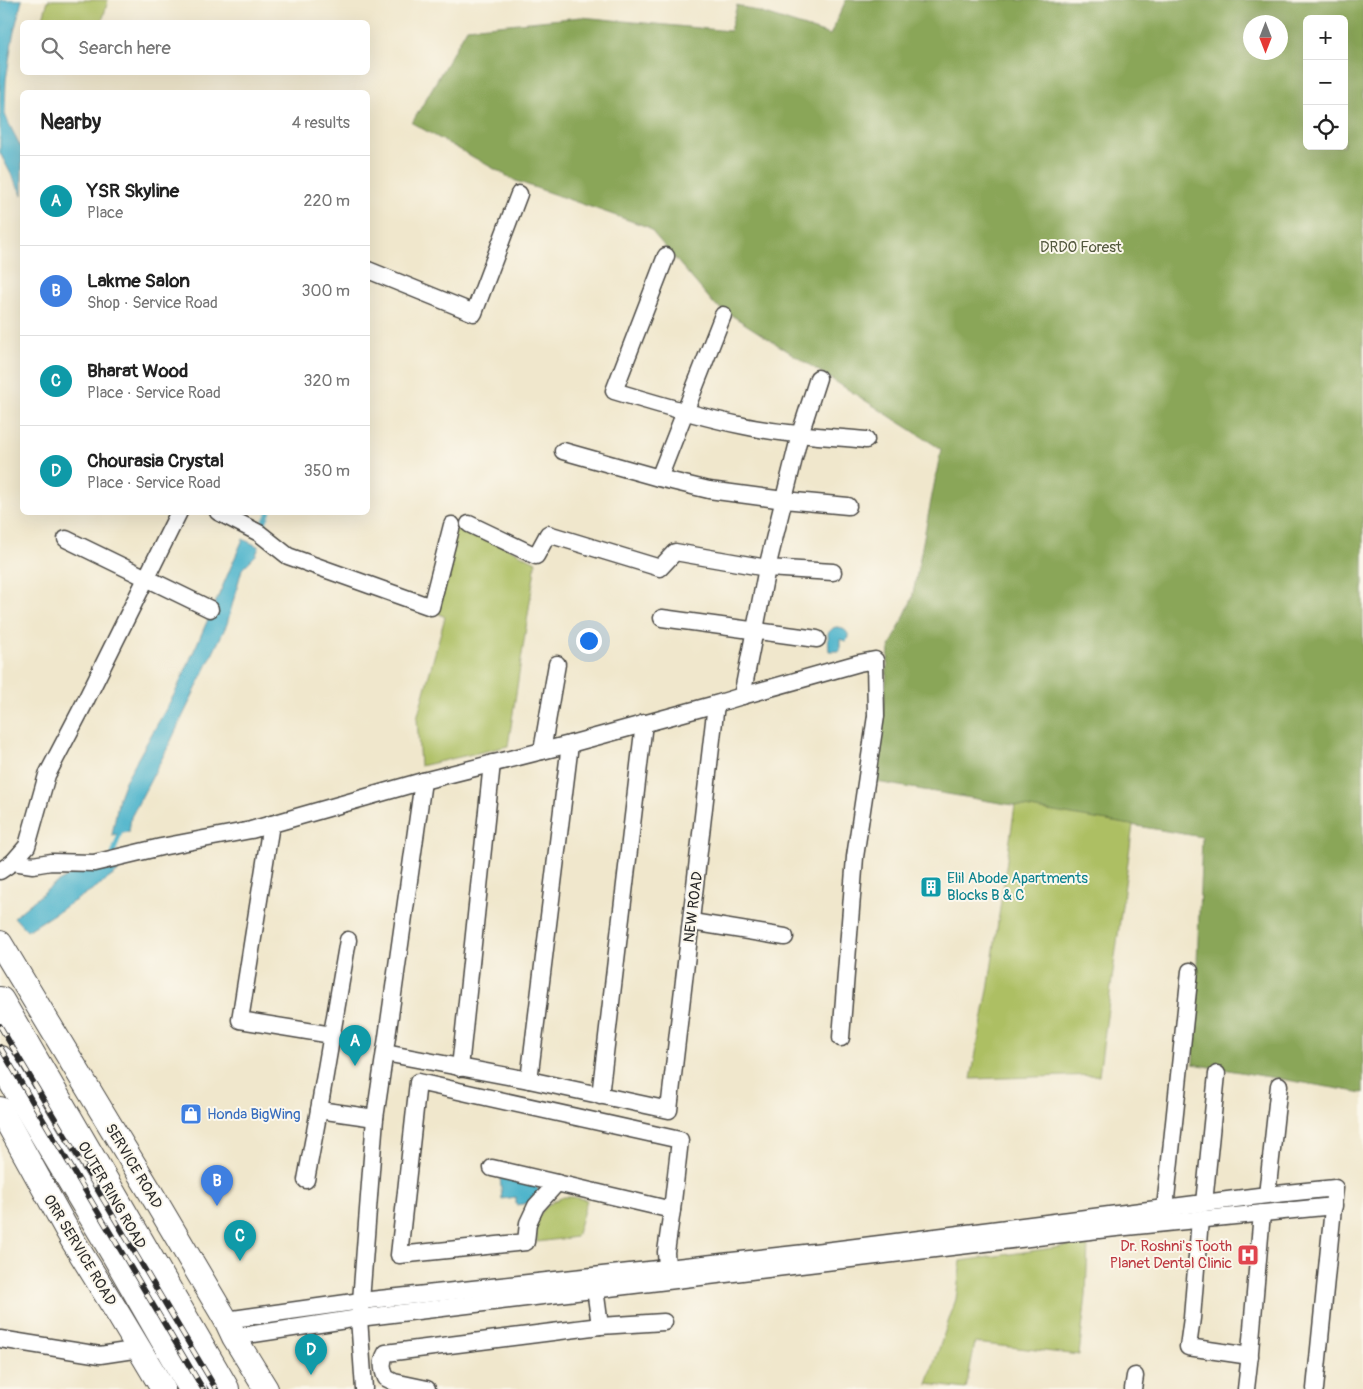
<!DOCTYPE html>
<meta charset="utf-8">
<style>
:root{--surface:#fff;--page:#f6f6f6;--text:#222;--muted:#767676;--line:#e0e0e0;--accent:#111827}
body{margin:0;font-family:Pangolin,sans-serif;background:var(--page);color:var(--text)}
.controls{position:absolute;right:15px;top:15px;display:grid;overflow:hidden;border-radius:8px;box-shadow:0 5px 20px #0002}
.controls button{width:45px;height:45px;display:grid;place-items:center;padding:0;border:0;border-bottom:1px solid var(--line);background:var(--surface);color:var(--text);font:25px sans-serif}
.compass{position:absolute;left:1243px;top:15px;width:45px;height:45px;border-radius:50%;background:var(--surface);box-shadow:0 5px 20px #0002;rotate:180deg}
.you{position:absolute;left:588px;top:640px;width:18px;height:18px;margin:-12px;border:4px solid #fff;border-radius:50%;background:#1a73e8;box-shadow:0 0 0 8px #1a73e833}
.badge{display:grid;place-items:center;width:32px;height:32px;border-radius:50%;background:var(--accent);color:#fff;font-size:16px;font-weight:700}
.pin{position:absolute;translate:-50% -41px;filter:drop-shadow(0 1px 2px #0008)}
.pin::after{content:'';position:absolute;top:26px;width:18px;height:15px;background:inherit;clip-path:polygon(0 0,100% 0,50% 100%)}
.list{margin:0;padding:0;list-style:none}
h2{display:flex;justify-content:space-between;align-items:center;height:65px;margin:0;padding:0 20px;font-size:21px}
h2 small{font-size:16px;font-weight:400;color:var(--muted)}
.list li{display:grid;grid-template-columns:32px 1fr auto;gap:15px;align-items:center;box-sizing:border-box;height:90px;padding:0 20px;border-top:1px solid var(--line)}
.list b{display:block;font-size:19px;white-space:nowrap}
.list p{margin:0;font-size:16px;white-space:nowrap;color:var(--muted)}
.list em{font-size:16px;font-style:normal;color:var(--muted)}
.icon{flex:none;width:28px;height:28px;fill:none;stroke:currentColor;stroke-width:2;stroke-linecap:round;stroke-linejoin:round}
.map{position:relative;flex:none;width:1363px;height:1389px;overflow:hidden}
.search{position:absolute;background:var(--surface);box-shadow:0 5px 20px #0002;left:20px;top:20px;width:350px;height:55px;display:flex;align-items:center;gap:12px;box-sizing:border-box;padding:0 18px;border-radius:8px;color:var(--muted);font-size:19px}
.panel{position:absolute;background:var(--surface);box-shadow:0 5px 20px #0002;left:20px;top:90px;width:350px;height:425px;border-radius:8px}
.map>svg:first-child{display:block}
.green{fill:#adbf63;stroke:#6c7547}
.forest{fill:#8aa659;stroke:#5a6842;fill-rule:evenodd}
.water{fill:#4cb3cb;stroke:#3c6f7b}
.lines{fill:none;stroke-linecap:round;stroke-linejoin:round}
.stream{stroke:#4cb3cb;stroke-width:4.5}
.street-casing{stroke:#494743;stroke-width:19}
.secondary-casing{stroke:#494743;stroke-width:26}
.highway-casing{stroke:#494743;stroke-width:30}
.street{stroke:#fff;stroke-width:16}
.secondary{stroke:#fff;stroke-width:24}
.highway{stroke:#fff;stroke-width:28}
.rail-casing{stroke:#2b2b2b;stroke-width:5.5}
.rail{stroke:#fbf7ec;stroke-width:4;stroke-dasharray:11;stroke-linecap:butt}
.labels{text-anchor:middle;stroke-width:4;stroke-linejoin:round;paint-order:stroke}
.park-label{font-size:15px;fill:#52573c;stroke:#fbf7ec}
.culture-label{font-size:15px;fill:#0d838f;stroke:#fbf7ec;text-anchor:start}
.street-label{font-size:15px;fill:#2b2b2b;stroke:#fbf7ec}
.shop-label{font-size:15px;fill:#366cbe;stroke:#fbf7ec;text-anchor:start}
.health-label{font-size:15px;fill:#be3a42;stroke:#fbf7ec;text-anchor:end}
</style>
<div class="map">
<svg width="1363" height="1389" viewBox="0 0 1363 1389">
<rect width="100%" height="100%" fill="#fbf7ec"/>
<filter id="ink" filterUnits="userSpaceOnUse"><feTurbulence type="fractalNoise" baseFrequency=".02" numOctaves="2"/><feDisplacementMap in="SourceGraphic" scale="10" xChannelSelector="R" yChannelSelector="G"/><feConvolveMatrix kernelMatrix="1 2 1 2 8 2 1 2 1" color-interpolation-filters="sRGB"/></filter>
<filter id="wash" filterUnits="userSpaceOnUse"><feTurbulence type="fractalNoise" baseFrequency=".0096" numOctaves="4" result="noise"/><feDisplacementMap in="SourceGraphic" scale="20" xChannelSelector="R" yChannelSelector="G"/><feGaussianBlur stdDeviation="1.12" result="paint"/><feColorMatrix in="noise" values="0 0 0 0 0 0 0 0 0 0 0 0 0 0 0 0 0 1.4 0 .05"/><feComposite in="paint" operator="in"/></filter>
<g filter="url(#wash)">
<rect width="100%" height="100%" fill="#f0e7cc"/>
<g class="green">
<polygon points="48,0 108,0 102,22 42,22"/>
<polygon points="457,522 536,562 508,746 420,766 417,718 445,617 434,611"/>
<polygon points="1015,805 1133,825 1099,1075 971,1079 989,984"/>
<path d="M564 1197H573L587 1200 576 1237 537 1242C537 1237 535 1230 536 1225 539 1210 550 1202 564 1197Z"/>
<polygon points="1088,1243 1086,1296 1079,1355 975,1343 966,1389 927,1384 956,1299 961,1261"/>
</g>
<path class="forest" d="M846 0H1363V1093L1193 1064 1202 837 876 782 889 649 912 599 941 449 714 304 648 227 516 181 412 123 467 28 581 17 730 31 737 5 830 35ZM1307 19H1344V146H1307ZM1250 22H1280V52H1250Z"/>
<g class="water">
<polygon points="0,0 22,0 13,36 6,80 5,114 8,122 22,149 22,195 0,153"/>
<polygon points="243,539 259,547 256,555 242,569 227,624 167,749 131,817 129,832 112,835 119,797 125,781 175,693 214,606"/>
<path d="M836 627C843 627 848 631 849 638L845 641 840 639V651H829L828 633 833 628Z"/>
<polygon points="83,868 119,871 98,886 27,931 14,917 53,885"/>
<polygon points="500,1176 535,1184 540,1193 529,1203 516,1205 516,1197 502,1199"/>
</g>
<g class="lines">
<g class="stream">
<polyline points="261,529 269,512"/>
<polyline points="113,854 121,830"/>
</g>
</g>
</g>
<g filter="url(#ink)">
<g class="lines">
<g class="street-casing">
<g id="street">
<path d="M666 256 614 391C657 404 700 417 744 426 784 435 826 436 866 440"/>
<polyline points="368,270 474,313 519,194"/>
<polyline points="563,451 659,478 709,490 784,500 848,506"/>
<polyline points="659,478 723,315"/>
<polyline points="218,512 259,533 288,556 431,607 452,525"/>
<polyline points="469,524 536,556 548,534 660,568 675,552 767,568 833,572"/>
<polyline points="66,539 210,609"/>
<polyline points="662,618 817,639"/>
<polyline points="742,696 767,568 800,434 818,378"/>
<polyline points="542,751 557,664"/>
<polyline points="271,824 240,1020 332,1035"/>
<polyline points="13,862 33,865 51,862 94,863 161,847 251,830 423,781 570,744 716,704 742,696 859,663 875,660 876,716 855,857 841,1038"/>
<polyline points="0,871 13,862 27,846 47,775 83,706 179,512"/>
<polyline points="692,922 785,937"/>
<polyline points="385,1053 529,1080 669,1110 716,704"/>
<polyline points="460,1068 492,763"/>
<polyline points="529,1080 570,744"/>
<polyline points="600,1096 644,723"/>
<polyline points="319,1110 375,1118"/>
<polyline points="492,1168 672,1210 666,1252 667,1268"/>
<polyline points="306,1180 319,1110 348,940"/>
<polyline points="557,1183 536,1206 528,1223 526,1242 399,1255 418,1082 680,1140 672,1210"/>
<polyline points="1267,1195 1279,1085"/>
<polyline points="1204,1203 1217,1074"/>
<polyline points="1165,1208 1190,971"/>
<polyline points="1200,1219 1192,1318 1188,1347 1250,1356"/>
<polyline points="226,1320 361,1301 832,1250 1267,1195 1335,1188 1315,1389"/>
<polyline points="600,1326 664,1322"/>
<polyline points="234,1337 359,1318 968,1245 1116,1228 1334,1206"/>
<polyline points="0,1339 100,1355 140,1349"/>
<polyline points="364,1389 359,1318 361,1301 375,1118 387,1037 423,781"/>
<path d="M427 1389 394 1382 386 1378C382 1369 381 1362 386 1353L600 1326 594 1281"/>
<polyline points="1133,1389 1135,1376"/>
<polyline points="1246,1389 1249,1363 1262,1213"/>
</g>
</g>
<g class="secondary-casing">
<g id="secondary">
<polyline points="0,943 148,1188 226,1320 234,1337 266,1389"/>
<polyline points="0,1109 73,1241 120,1317 163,1389"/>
</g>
</g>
<g class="highway-casing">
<g id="highway">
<polyline points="0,1001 225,1389"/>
<polyline points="0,1060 116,1255 193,1389"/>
</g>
</g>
<use href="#street" class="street"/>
<use href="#secondary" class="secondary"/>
<use href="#highway" class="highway"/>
<g class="rail-casing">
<g id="rail">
<polyline points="0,1026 216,1389"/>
<polyline points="0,1047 203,1389"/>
</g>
</g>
<use href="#rail" class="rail"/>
</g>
</g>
<defs>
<g id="building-square" transform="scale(1.125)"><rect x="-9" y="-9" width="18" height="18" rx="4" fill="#0f9aa8" stroke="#fbf7ec"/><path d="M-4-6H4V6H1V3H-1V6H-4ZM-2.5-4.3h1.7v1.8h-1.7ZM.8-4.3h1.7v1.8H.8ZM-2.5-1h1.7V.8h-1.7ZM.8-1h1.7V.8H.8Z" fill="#fff"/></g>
<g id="shop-square" transform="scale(1.125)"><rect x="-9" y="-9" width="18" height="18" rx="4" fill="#3f7fe0" stroke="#fbf7ec"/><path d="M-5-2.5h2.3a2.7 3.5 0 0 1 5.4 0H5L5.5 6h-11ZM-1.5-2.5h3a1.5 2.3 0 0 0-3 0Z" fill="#fff"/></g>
<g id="hospital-square" transform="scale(1.125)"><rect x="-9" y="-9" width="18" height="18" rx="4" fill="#e0444e" stroke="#fbf7ec"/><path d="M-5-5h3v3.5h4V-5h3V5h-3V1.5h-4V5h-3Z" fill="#fff"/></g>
</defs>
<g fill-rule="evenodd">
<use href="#building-square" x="931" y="887"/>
<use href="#shop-square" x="191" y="1114"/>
<use href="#hospital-square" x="1248" y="1255"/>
</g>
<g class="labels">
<g class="park-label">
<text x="1081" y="252">DRDO Forest</text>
</g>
<g class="culture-label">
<text x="947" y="883">Elil Abode Apartments<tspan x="947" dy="17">Blocks B &amp; C</tspan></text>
</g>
<g class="street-label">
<text transform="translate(693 907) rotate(-83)" y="5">NEW ROAD</text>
<text transform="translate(134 1166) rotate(59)" y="5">SERVICE ROAD</text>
<text transform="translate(112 1195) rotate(60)" y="5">OUTER RING ROAD</text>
<text transform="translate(80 1250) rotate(59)" y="5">ORR SERVICE ROAD</text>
</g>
<g class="shop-label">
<text x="207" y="1119">Honda BigWing</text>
</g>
<g class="health-label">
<text x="1232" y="1251">Dr. Roshni's Tooth<tspan x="1232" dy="17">Planet Dental Clinic</tspan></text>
</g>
</g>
</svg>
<div class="controls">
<button>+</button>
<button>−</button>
<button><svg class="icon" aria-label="locate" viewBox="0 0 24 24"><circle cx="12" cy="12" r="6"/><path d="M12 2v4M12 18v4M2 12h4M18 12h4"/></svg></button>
</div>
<svg class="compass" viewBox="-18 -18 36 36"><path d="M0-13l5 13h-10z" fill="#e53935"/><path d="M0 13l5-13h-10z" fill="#767676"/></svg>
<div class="you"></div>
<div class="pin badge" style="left:355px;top:1066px;background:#0f9aa8">A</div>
<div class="pin badge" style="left:217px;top:1206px;background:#3f7fe0">B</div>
<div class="pin badge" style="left:240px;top:1261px;background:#0f9aa8">C</div>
<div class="pin badge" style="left:311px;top:1375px;background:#0f9aa8">D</div>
<div class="search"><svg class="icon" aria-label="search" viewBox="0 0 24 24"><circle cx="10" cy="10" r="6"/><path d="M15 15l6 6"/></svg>Search here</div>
<section class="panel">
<h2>Nearby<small>4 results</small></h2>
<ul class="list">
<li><span class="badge" style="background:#0f9aa8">A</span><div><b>YSR Skyline</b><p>Place</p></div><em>220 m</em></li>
<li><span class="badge" style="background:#3f7fe0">B</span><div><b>Lakme Salon</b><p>Shop · Service Road</p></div><em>300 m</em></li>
<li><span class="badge" style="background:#0f9aa8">C</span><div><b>Bharat Wood</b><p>Place · Service Road</p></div><em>320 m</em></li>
<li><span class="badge" style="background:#0f9aa8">D</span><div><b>Chourasia Crystal</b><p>Place · Service Road</p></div><em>350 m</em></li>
</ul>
</section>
</div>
